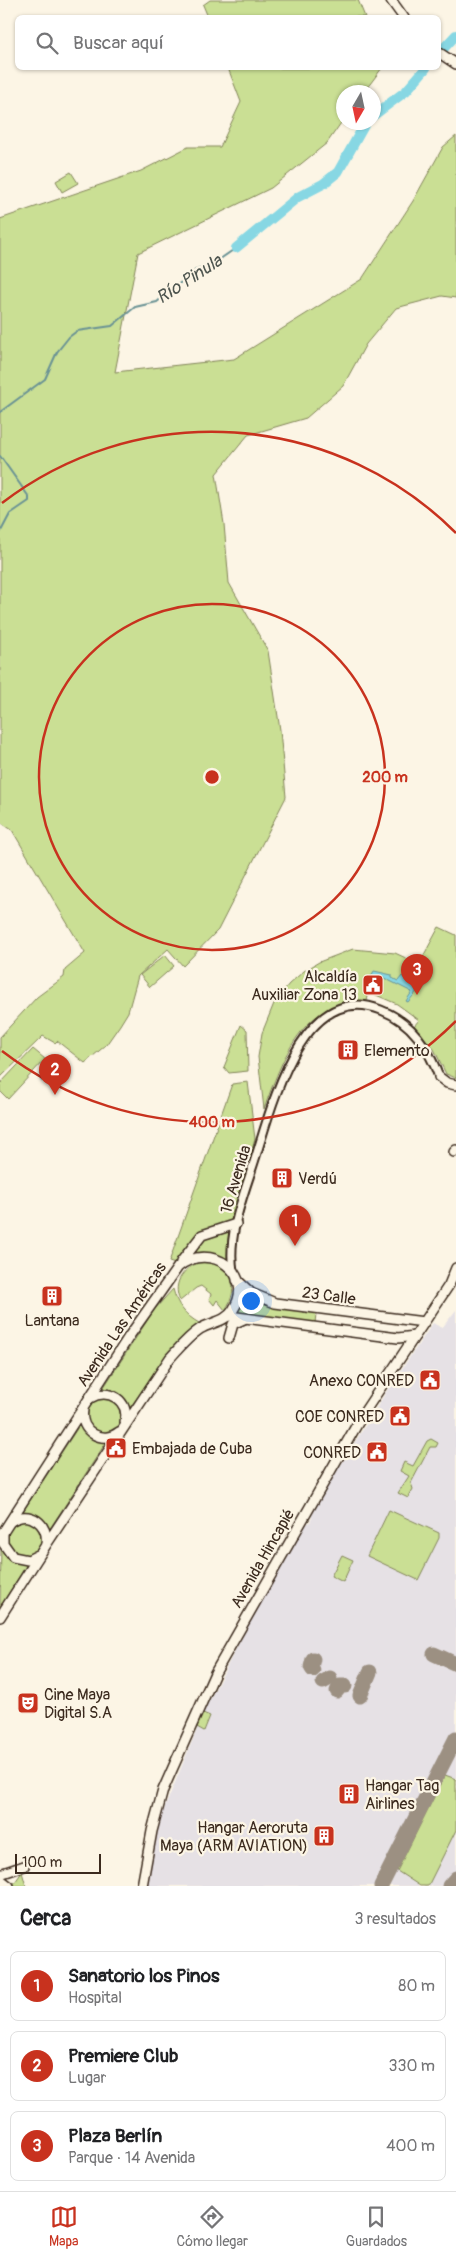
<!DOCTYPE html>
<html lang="es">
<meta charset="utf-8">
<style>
:root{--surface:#fff;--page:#f6f6f6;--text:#202124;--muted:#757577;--line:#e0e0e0;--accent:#c8321e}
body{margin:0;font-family:Pangolin,sans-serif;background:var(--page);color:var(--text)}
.compass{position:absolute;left:336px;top:85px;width:45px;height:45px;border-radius:50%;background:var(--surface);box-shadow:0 1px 4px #0004;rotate:189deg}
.scale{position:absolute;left:15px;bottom:12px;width:86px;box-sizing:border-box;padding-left:5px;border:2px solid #3b2a1e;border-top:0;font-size:14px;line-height:18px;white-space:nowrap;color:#3b2a1e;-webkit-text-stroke:4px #fcf5e5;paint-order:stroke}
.you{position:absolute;left:250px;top:1300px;width:18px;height:18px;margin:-12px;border:4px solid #fff;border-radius:50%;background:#1a73e8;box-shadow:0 0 0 8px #1a73e833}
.badge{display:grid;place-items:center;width:32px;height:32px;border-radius:50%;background:var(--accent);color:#fff;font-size:16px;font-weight:700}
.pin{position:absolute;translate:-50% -41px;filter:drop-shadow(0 1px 2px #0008)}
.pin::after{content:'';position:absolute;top:26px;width:18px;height:15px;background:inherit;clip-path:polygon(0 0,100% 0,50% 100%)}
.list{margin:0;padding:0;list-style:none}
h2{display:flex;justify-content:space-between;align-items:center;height:65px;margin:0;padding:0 20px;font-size:21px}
h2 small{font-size:16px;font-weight:400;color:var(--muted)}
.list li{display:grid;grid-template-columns:32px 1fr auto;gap:15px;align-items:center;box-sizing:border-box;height:70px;margin:0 10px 10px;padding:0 10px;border:1px solid var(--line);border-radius:8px}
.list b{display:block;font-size:19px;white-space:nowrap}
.list p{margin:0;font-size:16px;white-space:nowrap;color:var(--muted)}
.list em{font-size:16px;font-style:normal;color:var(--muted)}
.icon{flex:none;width:28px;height:28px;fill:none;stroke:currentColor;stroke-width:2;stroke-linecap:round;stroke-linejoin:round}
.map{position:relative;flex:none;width:456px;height:1886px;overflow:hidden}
.search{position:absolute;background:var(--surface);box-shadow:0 1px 4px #0004;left:15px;right:15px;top:15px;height:55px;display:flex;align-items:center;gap:12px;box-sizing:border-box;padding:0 18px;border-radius:8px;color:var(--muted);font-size:19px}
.sheet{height:305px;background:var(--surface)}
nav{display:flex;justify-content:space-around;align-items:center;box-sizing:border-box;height:70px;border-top:1px solid var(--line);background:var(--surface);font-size:14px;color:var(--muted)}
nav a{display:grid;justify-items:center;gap:2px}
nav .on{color:var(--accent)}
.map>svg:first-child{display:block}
.built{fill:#e6e1e5}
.green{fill:#cadf94;stroke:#828459}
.water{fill:#87d7e3;stroke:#699294}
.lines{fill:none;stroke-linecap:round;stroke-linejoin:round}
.stream{stroke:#699294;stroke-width:2}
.river{stroke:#87d7e3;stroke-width:10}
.taxiway{stroke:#9c9082;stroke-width:15}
.minor-casing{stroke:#3b2a1e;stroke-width:11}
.major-casing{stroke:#3b2a1e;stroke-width:12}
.minor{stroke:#fcf5e5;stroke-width:7}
.major{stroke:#fcf5e5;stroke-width:9}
.ring{fill:none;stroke:#c8321e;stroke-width:2.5}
.labels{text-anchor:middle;stroke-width:4.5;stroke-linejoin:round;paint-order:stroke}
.poi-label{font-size:16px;fill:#3b2a1e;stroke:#fcf5e5;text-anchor:end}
.street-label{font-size:16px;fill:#3b2a1e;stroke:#fcf5e5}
.water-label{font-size:18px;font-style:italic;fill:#4e554f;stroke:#fcf5e5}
.centre{fill:#c8321e;stroke:#fcf5e5;stroke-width:2.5}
.ring-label{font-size:15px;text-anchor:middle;font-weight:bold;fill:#c8321e;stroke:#fcf5e5;stroke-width:4.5;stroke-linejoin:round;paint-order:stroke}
</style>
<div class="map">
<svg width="456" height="1886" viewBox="0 0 456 1886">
<rect width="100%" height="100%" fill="#fcf5e5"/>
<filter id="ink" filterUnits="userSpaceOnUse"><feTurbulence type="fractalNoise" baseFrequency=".02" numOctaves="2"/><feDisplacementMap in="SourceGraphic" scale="10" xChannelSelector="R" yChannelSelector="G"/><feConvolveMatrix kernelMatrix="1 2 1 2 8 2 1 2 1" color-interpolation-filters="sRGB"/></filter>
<g filter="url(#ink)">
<polygon class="built" points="456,1310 456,1886 147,1886 160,1819 207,1705 253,1616 303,1526 310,1522 312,1518 311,1513 388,1389 433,1323 442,1328"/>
<g class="green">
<polygon points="210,0 358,0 365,17 208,17 203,5"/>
<polygon points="228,68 382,68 364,92 344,92 343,120 327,143 271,188 138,253 115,372 234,359 362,279 413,201 443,147 456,136 456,298 442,296 396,308 366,344 343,386 306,418 248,435 216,474 224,524 229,583 268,651 280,730 286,797 218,930 183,966 168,949 138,976 128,1012 120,1025 106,1045 85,1063 57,1041 55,1043 43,1036 0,1078 0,1037 37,997 64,977 65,970 85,953 12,830 0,822 0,219 141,171 188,147 220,147 241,102"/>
<polygon points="71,172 78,183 62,192 56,181"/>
<path d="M439 927 456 935V1078L446 1074 434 1049 414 1026 419 1020 397 1004 369 992 367 1001C303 999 282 1059 264 1109L258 1057 262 1033 275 1001 289 984 304 971 319 962 353 949 395 953 419 964Z"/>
<polygon points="165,955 174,966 150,987 140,975"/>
<polygon points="241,1025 247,1030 248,1071 229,1073 224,1067"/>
<polygon points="33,1049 45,1059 8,1099 0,1091 0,1084"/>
<polygon points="248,1082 255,1139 232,1223 202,1233 175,1264 169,1262 232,1084"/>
<polygon points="231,1228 227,1260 211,1253 191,1254 199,1241"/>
<path d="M205 1261C231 1264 241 1288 225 1310L217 1300 214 1305 209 1299 211 1294 201 1286 196 1288 180 1301C171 1282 185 1265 205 1261Z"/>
<path d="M173 1289C177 1305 185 1315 199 1323L166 1357 129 1409C124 1396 115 1391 102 1390L154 1310Z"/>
<polygon points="243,1291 316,1313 315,1324 236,1313 241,1303"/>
<circle cx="104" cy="1416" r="18"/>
<polygon points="80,1424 89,1437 107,1441 49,1530 22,1513"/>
<polygon points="431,1439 438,1443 436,1447 430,1447 411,1483 413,1489 408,1498 398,1493 409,1476 400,1471 404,1462 413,1466 427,1441"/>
<polygon points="389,1510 439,1533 439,1538 418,1580 367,1556"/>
<circle cx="25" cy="1538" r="18"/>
<polygon points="1,1546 11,1560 27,1564 0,1607"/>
<polygon points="342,1555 353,1560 343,1582 331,1576"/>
<polygon points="203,1713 210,1716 204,1731 197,1727"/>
<polygon points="445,1775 456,1779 456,1830 428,1886 420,1886 397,1871"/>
<polygon points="22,1872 26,1886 15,1886 13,1885"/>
</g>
<g class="water">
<polygon points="374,971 392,975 392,978 398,981 402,976 419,989 408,1002 406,1001 412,992 382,977 380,977 378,981 370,978"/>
<polygon points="48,1066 53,1071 46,1079 45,1078 45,1081 41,1081 41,1074"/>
</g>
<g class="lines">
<g class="stream">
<polyline points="0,412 45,379 57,352 69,337 77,331 112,326 135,307 157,302 197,269 213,264 236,248"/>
<polyline points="0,456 29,497 29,501 10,514 0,533"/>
</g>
<g class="river">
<polyline points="443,49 456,35"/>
<polyline points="374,115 406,91 426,68"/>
<polyline points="236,248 298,197 323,184 338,172 366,122"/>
</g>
<g class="taxiway">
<polyline points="434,1654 456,1664"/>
<polyline points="313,1670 311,1667 313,1659"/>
<polyline points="323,1682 330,1678"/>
<polyline points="337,1691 340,1686 345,1686"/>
<polyline points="360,1696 370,1672"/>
<polyline points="381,1886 456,1738"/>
<polyline points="449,1886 456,1878"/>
</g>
<g class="minor-casing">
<path id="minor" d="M233 1271C227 1232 245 1192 256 1156 272 1105 303 979 381 1010 412 1022 428 1047 439 1077"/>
</g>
<g class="major-casing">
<g id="major">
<polyline points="391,0 404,18"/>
<polyline points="438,52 456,64"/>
<polyline points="439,1077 447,1083 456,1085"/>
<polyline points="454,1152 456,1150"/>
<polyline points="181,1262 202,1235 236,1224"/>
<polyline points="237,1280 251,1293 275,1303 424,1322"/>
<polyline points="229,1316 398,1338 415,1336"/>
<polyline points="229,1338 233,1324 244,1319"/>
<path d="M90 1398C109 1387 130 1401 125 1422"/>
<path d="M83 1410C79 1432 103 1445 119 1432"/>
<path d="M11 1521C30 1509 49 1524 46 1544"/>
<polyline points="3,1532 3,1543 13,1557 28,1560 38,1555"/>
<path d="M0 1537 130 1335 178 1267C210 1240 257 1274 233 1310 226 1322 211 1322 200 1329 188 1337 179 1348 170 1358L46 1545 0 1617"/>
<polyline points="0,1874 24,1866"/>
<polyline points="0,1879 9,1886"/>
<polyline points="142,1886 152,1831 163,1790 215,1673 363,1414 449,1285 456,1268"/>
</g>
</g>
<use href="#minor" class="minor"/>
<use href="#major" class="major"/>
</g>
</g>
<g class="ring">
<circle cx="212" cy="777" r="173"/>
<path d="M456 1021A345 345 0 0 1 2 1051M2 503A345 345 0 0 1 456 533"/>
</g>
<defs>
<g id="civic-square" transform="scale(1.125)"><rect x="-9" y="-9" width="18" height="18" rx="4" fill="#c8321e" stroke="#fcf5e5"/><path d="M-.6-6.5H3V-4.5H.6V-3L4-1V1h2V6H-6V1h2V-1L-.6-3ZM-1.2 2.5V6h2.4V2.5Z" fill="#fff"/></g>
<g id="building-square" transform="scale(1.125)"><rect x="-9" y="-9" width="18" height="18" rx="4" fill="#c8321e" stroke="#fcf5e5"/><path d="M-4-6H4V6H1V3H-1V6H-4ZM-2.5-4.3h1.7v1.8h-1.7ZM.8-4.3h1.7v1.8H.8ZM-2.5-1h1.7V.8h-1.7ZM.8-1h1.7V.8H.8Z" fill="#fff"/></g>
<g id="theatre-square" transform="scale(1.125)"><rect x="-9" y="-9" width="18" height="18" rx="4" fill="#c8321e" stroke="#fcf5e5"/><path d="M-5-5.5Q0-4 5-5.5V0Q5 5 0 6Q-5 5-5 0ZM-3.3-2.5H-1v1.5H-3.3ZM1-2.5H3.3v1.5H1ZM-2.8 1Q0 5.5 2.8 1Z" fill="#fff"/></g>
</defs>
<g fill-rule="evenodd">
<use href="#civic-square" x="373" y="985"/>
<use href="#building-square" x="348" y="1050"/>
<use href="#building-square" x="282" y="1178"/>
<use href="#building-square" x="52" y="1296"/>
<use href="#civic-square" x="430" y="1380"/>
<use href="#civic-square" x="400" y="1416"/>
<use href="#civic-square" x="116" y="1448"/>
<use href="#civic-square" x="377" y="1452"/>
<use href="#theatre-square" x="28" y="1703"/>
<use href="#building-square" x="349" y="1794"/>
<use href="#building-square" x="324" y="1836"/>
</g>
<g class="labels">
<g class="poi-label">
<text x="357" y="982">Alcaldía<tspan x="357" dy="18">Auxiliar Zona 13</tspan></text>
<text x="364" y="1056" text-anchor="start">Elemento</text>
<text x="298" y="1184" text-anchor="start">Verdú</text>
<text x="52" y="1326" text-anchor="middle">Lantana</text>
<text x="414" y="1386">Anexo CONRED</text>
<text x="384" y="1422">COE CONRED</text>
<text x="132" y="1454" text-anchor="start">Embajada de Cuba</text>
<text x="361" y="1458">CONRED</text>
<text x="44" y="1700" text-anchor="start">Cine Maya<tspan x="44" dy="18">Digital S.A</tspan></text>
<text x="365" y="1791" text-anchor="start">Hangar Tag<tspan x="365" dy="18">Airlines</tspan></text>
<text x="308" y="1833">Hangar Aeroruta<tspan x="308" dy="18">Maya (ARM AVIATION)</tspan></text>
</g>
<g class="street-label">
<text transform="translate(235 1179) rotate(-73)" y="6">16 Avenida</text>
<text transform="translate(329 1295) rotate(8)" y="6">23 Calle</text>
<text transform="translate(121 1324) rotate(-56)" y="6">Avenida Las Américas</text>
<text transform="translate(262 1558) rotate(-60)" y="6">Avenida Hincapié</text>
</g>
<g class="water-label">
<text transform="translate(189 279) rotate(-33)" y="6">Río Pinula</text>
</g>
</g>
<circle cx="212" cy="777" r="8" class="centre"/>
<g class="ring-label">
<text x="385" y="782">200 m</text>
<text x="212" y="1127">400 m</text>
</g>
</svg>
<svg class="compass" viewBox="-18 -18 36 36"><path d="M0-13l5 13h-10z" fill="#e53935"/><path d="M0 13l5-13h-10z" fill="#757577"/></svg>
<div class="scale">100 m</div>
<div class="you"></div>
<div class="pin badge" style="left:295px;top:1246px">1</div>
<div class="pin badge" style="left:55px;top:1095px">2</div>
<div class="pin badge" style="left:417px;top:995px">3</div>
<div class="search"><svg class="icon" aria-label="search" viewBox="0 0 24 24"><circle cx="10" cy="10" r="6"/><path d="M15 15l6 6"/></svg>Buscar aquí</div>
</div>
<section class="sheet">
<h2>Cerca<small>3 resultados</small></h2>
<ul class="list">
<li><span class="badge">1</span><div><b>Sanatorio los Pinos</b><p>Hospital</p></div><em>80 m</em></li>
<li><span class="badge">2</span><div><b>Premiere Club</b><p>Lugar</p></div><em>330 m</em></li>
<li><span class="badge">3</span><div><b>Plaza Berlín</b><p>Parque · 14 Avenida</p></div><em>400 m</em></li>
</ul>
</section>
<nav>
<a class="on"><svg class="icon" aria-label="map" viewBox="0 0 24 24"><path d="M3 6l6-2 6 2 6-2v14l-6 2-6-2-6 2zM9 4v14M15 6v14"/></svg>Mapa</a>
<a><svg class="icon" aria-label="directions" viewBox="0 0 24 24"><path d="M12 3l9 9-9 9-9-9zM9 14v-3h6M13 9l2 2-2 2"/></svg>Cómo llegar</a>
<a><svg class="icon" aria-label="saved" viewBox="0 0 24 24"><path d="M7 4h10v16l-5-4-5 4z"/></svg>Guardados</a>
</nav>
